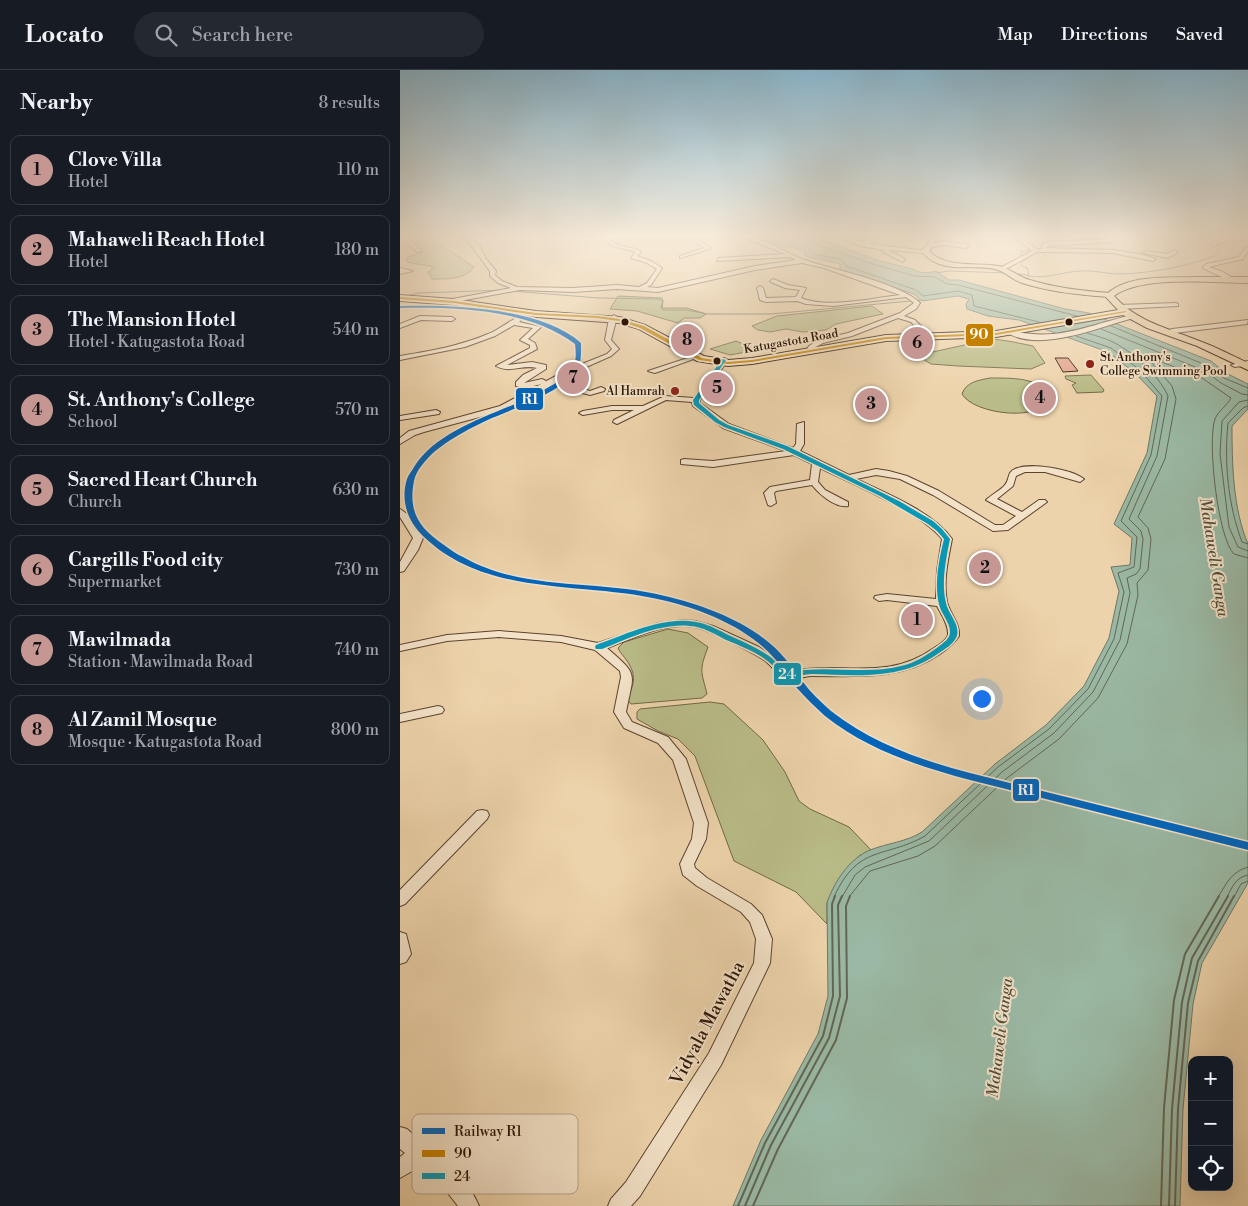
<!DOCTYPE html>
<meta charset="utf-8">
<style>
:root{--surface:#171b24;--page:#242831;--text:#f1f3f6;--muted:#9ea1a6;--line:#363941;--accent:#c59692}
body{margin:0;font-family:"Libre Bodoni",serif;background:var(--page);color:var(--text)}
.controls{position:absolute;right:15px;bottom:15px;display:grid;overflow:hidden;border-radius:10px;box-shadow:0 5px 20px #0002}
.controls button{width:45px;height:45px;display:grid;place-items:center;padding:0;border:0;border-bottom:1px solid var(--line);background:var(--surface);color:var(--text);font:25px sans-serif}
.you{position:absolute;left:581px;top:628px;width:18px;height:18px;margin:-12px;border:4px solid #fff;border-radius:50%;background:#1a73e8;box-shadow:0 0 0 8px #1a73e833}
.badge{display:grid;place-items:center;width:32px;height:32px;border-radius:50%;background:var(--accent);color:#111;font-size:16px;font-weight:700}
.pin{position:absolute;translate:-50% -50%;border:2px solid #fff;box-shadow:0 1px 5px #0006}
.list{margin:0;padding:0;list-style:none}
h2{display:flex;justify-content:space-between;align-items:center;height:65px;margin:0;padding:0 20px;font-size:21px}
h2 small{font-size:16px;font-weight:400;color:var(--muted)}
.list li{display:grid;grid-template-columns:32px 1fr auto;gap:15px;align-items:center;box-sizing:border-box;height:70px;margin:0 10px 10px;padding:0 10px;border:1px solid var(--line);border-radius:10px}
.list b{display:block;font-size:19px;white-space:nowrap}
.list p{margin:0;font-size:16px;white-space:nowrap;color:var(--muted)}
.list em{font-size:16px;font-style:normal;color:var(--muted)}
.icon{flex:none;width:28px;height:28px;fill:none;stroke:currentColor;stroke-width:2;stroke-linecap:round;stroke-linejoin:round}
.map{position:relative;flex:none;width:848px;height:1136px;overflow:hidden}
header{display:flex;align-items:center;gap:30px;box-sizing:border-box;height:70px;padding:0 25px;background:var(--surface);border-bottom:1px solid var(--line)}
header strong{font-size:24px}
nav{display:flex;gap:28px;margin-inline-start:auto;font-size:18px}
.search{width:350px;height:45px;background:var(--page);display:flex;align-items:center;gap:12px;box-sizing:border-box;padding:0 18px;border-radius:28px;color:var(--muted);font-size:19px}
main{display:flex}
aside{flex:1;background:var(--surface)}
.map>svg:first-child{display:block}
.green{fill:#b9bc88;stroke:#726846}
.water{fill:#9ab9a5;stroke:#6e7765}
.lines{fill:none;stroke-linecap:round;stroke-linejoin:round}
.shore-far1{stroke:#626655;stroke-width:1}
.shore{stroke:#626655;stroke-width:2}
.stream{stroke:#6e7765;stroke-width:1}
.building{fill:#e3a68f;stroke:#2b1305}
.minor-casing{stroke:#5c432e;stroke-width:2}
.major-casing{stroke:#2b1305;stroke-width:2}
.highway-casing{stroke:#2b1305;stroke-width:2}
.minor{fill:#f3e2c8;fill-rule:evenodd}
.major{fill:#edd3ab;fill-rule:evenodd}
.highway{fill:#edd3ab;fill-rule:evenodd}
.bus-1-casing{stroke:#f3e2c8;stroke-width:3}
.bus-2-casing{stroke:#f3e2c8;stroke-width:3}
.bus-1{fill:#c48101;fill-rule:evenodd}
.bus-2{fill:#049aba;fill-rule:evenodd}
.rail-1-casing{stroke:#f3e2c8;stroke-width:3}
.rail-1{fill:#0065bd;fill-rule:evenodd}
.bus-dot{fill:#2b1305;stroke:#f3e2c8;stroke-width:2}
.poi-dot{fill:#8f2418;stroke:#f3e2c8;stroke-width:2}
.labels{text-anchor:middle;stroke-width:4;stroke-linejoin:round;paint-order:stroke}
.far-street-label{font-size:12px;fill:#2b1305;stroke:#f3e2c8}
.far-poi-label{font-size:12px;fill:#2b1305;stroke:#f3e2c8;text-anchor:start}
.water-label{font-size:16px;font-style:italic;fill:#524d3d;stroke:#f3e2c8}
.near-street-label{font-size:18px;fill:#2b1305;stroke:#f3e2c8}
.key{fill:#f3e2c8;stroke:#b7a48e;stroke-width:1}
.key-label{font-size:14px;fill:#2b1305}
.line-badge{stroke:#f3e2c8;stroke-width:2}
.badge-label{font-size:14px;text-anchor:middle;font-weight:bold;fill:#fff}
</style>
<header>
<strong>Locato</strong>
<div class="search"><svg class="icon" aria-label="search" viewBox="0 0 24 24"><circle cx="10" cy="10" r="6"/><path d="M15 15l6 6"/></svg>Search here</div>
<nav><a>Map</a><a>Directions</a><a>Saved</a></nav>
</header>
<main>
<aside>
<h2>Nearby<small>8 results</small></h2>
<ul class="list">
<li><span class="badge">1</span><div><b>Clove Villa</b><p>Hotel</p></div><em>110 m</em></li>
<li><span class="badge">2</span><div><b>Mahaweli Reach Hotel</b><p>Hotel</p></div><em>180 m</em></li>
<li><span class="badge">3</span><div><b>The Mansion Hotel</b><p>Hotel · Katugastota Road</p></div><em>540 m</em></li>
<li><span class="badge">4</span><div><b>St. Anthony's College</b><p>School</p></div><em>570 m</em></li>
<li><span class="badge">5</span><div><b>Sacred Heart Church</b><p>Church</p></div><em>630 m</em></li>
<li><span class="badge">6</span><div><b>Cargills Food city</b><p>Supermarket</p></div><em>730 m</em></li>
<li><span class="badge">7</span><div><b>Mawilmada</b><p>Station · Mawilmada Road</p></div><em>740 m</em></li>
<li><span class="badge">8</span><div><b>Al Zamil Mosque</b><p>Mosque · Katugastota Road</p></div><em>800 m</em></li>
</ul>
</aside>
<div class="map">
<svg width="848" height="1136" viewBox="0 0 848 1136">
<rect width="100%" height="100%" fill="#edd3ab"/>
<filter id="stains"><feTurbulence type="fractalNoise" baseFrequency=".004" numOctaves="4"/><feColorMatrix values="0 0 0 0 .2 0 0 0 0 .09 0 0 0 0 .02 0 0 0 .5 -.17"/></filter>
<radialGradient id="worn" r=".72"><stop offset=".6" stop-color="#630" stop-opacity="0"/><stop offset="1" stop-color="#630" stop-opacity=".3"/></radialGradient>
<g class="green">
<path d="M2 166H28L74 197C64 210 47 209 32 209L28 202 34 197 7 192V187L17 184V181Z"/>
<polygon points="218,226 262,228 263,231 262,238 287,238 306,244 300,248 284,248 278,253 237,241 210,239"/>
<polygon points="472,236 483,244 436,254 426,260 403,262 386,259 370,262 358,260 352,256 377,246"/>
<path d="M591 269C606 270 618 273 633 276L645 293 631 299 558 296 531 294 521 288 524 284Z"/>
<polygon points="336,271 357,280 330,285 310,279"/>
<polygon points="691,305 704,320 703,322 677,323 672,315 676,313 666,309 665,306"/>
<path d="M590 308C610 308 640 307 651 326 645 353 574 345 562 324 566 312 579 310 590 308Z"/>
<path d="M268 559 288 563 308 577C299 601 301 600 307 624L302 628 231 634 227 629C234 615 237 605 227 591 224 586 220 583 218 578L224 572Z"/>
<polygon points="310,632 324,634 363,670 385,702 399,731 410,739 449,757 471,780 459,786 442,804 427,833 427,854 396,822 334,791 295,686 278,669 258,661 237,649 237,642 240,639"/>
</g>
<path class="water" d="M364 166H411L480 191 513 199C520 204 529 203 536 201L549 210H559L665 239 689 243 811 291 826 303 848 314V339L832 356C832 394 833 439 848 474V813L802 893 793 934 783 1039 780 1136H333L361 1070 418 964 428 926 427 833C434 812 449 789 470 780 488 773 506 772 522 762L595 694 646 655 684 616 709 568 719 521 711 497 730 495 732 468 714 454 747 383 757 326 736 304 708 282 619 250 588 246 567 239 566 234 569 229 558 226 522 231 514 224 440 200V194L405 186V181L377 174Z"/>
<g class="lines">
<g class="shore-far1">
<polyline points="373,166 407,176 413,184 441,189 446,196 516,220 523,226 558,221 572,225 574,236 639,252"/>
<polyline points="410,166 412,171 418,175 479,196 516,206 535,207 547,214 558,215 677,246"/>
<polyline points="711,256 808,296 824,308 848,318"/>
<polyline points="701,259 805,301 821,313 842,324 848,325"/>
<polyline points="848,330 839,332 822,351 820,384 829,457 838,477 848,481"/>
<path d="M848 336 843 338 828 353C824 392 828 435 842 472L848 474"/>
<path d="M434 827C458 774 484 789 525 766L598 697 649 659 688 619 714 569 724 522 718 503 734 497 737 467 721 451 751 385 762 326 740 300 711 278 676 266"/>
<path d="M442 827 455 805 465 797 529 771 602 702 654 663 693 622 720 570 730 523 727 508 736 504 740 499 743 469 741 461 729 449 757 386 768 326C758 304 734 283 713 272 705 268 696 266 687 263"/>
<path d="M449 827 470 801 518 786 535 776 607 708 659 669 698 628 727 574 738 525 737 513 748 500 751 469 748 458 738 447 765 389 776 329 772 316 751 292 752 288 802 308 831 328C827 336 818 341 815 349 807 371 818 469 834 484L848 488"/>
<path d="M818 827C827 813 831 802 848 797"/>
<path d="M827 827C832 817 836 807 848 805"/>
<polyline points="834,827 841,814 848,811"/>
</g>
<g class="shore">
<polyline points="338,1136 365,1073 423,966 433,926 432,834 435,826"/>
<polyline points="345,1136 371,1075 429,968 440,926 438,835 442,826"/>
<polyline points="353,1136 378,1079 436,970 447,928 446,836 450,826"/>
<polyline points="761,1136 764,1038 774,930 785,884 819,826"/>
<polyline points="769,1136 772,1039 782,932 792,888 828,826"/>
<polyline points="775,1136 778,1039 788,933 798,891 834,826"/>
</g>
<g class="stream">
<polyline points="621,185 621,182 631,180"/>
<polyline points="536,203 549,201 606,203"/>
<polyline points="616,204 629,205 627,198 622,196 621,193 629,187"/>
<path d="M627 206C648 209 661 202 681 201 694 200 707 204 720 204 752 203 784 197 815 186L818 184V178"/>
<polyline points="111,221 199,228 257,229 263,231 261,238 263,240 287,240 307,244 371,244 521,230"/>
<polyline points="7,226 18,223 105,220"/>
</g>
</g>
<polygon class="building" points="655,288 668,288 678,301 663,302"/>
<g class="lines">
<g class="minor-casing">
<g id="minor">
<polygon points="0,166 4,166 21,180 21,182 17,182"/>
<path d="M64 166H69L80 177 86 189 96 201 95 205 102 211 117 217 173 218 217 215 239 217 247 213 257 199 247 193 231 188 235 182 233 181 212 176 201 166C208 166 209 170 216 174 224 178 234 176 241 182L237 186 251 191 262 198 251 215 247 217 258 218 355 196 396 190 390 187 317 191 319 188 385 184 340 166C364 165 384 183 405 190 434 200 500 213 520 233L516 239 504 246 515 250 521 256 516 257 511 252 498 248 452 266 423 273 414 278 411 282H407L406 281 409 276 418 270 448 263 500 243 514 233 506 227 433 236 406 234 397 231 366 232 360 230 357 218 360 216 363 218 366 228 396 227 400 220 385 218 371 212 370 211 373 209 388 215 406 218 401 228C428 239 473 228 500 225L424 198 402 193 355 200 258 222 217 219 173 222 120 220 49 233 46 231 47 230 111 218 98 213 90 206V201C81 190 75 178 64 168Z"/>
<polygon points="298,166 303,166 299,170 310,177 310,179 280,188 280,186 304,178 293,170"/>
<polygon points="438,166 445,166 463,172 474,166 478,166 476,170 469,174 528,181 525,183 488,180 505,189 503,192 483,182 484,180 460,176"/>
<polygon points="613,166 618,166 637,179 642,179 642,174 649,172 710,169 714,166 720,166 711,172 647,176 647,178 713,180 740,184 756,189 753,191 713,183 645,182 637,182 604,200 600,200 600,198 632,181"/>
<polygon points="848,166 848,170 825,171 814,176 811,174 824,168"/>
<polygon points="542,171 566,174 569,176 566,178 542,175 529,178 526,176"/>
<path d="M848 175V181L843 189 809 197 823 202 834 209V211C830 211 808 201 803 198L806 194 839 187Z"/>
<polygon points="775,180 777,183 768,188 743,183 746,181 767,184"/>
<polygon points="0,198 13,201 0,204"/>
<polygon points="776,233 778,234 778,236 719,239 716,237 719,235"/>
<polygon points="214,245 217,247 211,270 219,279 211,286 184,298 175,316 190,321 201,317 205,319 204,321 190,325 168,319 167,317 175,302 106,340 24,362 15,365 0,374 0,368 9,361 100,336 167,300 207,284 212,279 205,270 209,249"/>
<polygon points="20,246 52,247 55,249 52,251 21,250 0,258 0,254"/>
<path d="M728 246 731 248 730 249C697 258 638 283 606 262L609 260C655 272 684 257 728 246Z"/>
<path d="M119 247 122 249 119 252 141 257 128 269 135 273 137 279 107 295 132 292 146 295V299L124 313 142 309 146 311 145 313 126 318 116 316V312L123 305 137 298C123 294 110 304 96 296L130 278V275L120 270 133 258 114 255 95 266 65 277 0 290V286C30 281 60 276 88 264 99 260 108 251 119 247Z"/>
<polygon points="848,250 847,254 767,264 764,262 772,259"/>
<polygon points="294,286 299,287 255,303 248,301"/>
<path d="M324 288 328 290 300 330V333L329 354 393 378 396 374 397 354 404 352V374L400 381 449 405 476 399 489 401 507 406 539 421 595 455H603L616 446 586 430C592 424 600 421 605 415 610 409 607 402 615 399 630 392 672 399 684 409L680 412 645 402H625L616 406 613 416 597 429 622 442 639 430H645L647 432 608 460 593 461 533 425 500 409 476 405 456 409C486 423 533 442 552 469 548 489 543 512 547 532 550 544 560 553 559 566 554 574 547 579 540 584 501 611 455 606 411 606 403 606 392 612 384 608 377 604 371 595 364 590 352 582 309 560 295 557 265 552 234 568 207 578 239 606 234 601 226 642L232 652 268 667 286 689 308 753 306 769 294 794 295 798 307 808 351 834 362 845 372 869 370 893 321 995 240 1126 231 1136H208L211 1129 226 1112 309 983 354 893 356 869 350 852 341 842 297 816 283 805 280 794 292 769 294 753 273 690 258 673 224 658 214 642 221 607 220 601 195 580 161 572 99 567 47 571 0 581V575L47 565 99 561 161 566 198 573 258 553 283 550 295 551 313 556 359 577 379 590 391 601C443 591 486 612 534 578 539 575 546 571 548 565 549 555 541 544 537 536L487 530 479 531 474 528 475 526 487 524 536 529 537 501 542 469C522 443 451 413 420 398L418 412 425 420 448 432V436C435 438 419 424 412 415L376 421 374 423 376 433 371 436 368 435 364 423 370 417 410 410 412 394 394 385 313 397 281 394V390L284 389 313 391 386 381 323 358 293 336 292 332 266 330 217 354 213 352 214 350 234 340H212L183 345 179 343 183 341 212 336H243L265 326 294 328 322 289Z"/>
<polygon points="848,291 848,295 835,297 831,295"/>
<polygon points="36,340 40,342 39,344 0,350 0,346"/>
<polygon points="0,439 10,446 23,468 18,480 4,501 0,502 0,492 13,468 0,447"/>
<polygon points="38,636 42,637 44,640 42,643 0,652 0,644"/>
<polygon points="82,740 87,741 89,745 87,749 5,834 0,836 0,820 77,741"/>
<polygon points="0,862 6,864 11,884 6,892 0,894"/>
<path d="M0 1057 7 1059C33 1083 65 1102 79 1136H58L40 1113 21 1096 0 1108V1087L5 1083 0 1079Z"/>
</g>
</g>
<g class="major-casing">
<path id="major" d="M530 166H536L535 174 529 181C547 199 576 192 599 196 607 197 619 207 630 210 656 218 683 221 710 223L714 225 710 227C680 225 650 222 622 213 613 210 605 202 598 200 572 192 543 207 521 181L528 174Z"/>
</g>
<g class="highway-casing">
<path id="highway" d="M795 207H848V213C813 213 742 205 714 226 738 253 771 259 802 272 818 278 833 286 848 293V300L797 276 747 258 723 245 596 267 486 271 352 294 328 296 297 291 239 259 219 253 136 247 54 235 0 231V225L54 229 136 241 220 247 245 255 304 286 328 290 352 288 486 265 596 261 718 240 705 226C725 204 768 208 795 207Z"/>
</g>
<use href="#minor" class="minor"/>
<use href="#major" class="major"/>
<use href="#highway" class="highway"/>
<g class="bus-1-casing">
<polygon id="bus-1" points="0,227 54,231 136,243 197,246 220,249 244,256 302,288 328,292 352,290 486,267 596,263 725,241 727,242 596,265 486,269 352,292 328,294 299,290 240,258 219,251 197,248 136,245 54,233 0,229"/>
</g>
<g class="bus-2-casing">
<path id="bus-2" d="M322 289 326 290 299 330V333L319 350 328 355 387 376 499 431 533 451 542 459 550 469C546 489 541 513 546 533 548 544 562 556 556 568 552 575 545 579 539 583 500 611 456 605 411 604 403 604 392 610 385 606 379 603 372 594 365 589 352 580 338 575 324 569 315 564 306 559 297 557 266 550 229 568 202 579H196L195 577 196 575C227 564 263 546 296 552 310 554 323 563 335 568 356 577 374 587 390 603 395 602 400 600 405 600 437 597 470 604 501 596 515 593 527 585 538 577 543 573 550 569 550 562 550 552 541 544 539 534 534 514 539 489 544 469L537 461 528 454 480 426 383 379 324 357 315 352 294 335 293 330Z"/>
</g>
<use href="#bus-1" class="bus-1"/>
<use href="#bus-2" class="bus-2"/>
<g class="rail-1-casing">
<path id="rail-1" d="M0 236C51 235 141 237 181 273 181 282 182 291 177 299 164 321 116 338 92 348 72 357 51 368 34 382 26 390 16 400 14 411 8 442 19 458 44 475 50 479 56 484 63 487 124 522 199 509 265 526 306 536 351 552 381 584 389 592 395 603 403 612 411 623 421 632 431 641 472 673 520 690 570 703L848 772V780L570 710C518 696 468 680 425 646 415 637 405 627 396 617 389 607 383 597 374 588 347 557 301 539 262 530 183 511 88 528 24 467 8 452 0 431 7 409 8 405 12 401 14 397 40 356 101 344 142 321 152 315 164 310 171 300 177 292 176 283 175 274 128 239 57 237 0 238Z"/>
</g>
<use href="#rail-1" class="rail-1"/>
</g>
<linearGradient id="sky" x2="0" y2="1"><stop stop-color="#89b6cd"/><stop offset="0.51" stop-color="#f7ebd9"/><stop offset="1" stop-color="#f7ebd9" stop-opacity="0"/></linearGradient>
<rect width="848" height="325" fill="url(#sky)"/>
<g class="bus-dot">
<circle cx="225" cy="252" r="4.5"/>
<circle cx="669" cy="252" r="4.5"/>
<circle cx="317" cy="291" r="4.5"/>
</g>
<g class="poi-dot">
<circle cx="690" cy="294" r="5"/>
<circle cx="275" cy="321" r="5"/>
</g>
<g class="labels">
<g class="far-street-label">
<text transform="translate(391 271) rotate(-10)" y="4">Katugastota Road</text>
</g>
<g class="far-poi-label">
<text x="700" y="291">St. Anthony's<tspan x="700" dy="14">College Swimming Pool</tspan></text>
<text x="265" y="325" text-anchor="end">Al Hamrah</text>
</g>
<g class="water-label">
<text transform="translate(815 487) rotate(81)" y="6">Mahaweli Ganga</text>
<text transform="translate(599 968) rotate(-83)" y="6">Mahaweli Ganga</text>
</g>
<g class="near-street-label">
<text transform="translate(307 953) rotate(-62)" y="6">Vidyala Mawatha</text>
</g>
</g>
<rect x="12" y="1044" width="166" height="80" rx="8" class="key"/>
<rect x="22" y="1058" width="23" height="6" fill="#0065bd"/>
<rect x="22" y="1080" width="23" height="7" fill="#c48101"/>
<rect x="22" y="1103" width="23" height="6" fill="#049aba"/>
<g class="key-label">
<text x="54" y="1066">Railway R1</text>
<text x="54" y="1088">90</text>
<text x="54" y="1111">24</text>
</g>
<g class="line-badge">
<rect x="565" y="253" width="29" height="24" rx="5" fill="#c48101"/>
<rect x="115" y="317" width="29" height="24" rx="5" fill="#0065bd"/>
<rect x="373" y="592" width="29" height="24" rx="5" fill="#049aba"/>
<rect x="612" y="708" width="28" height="24" rx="5" fill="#0065bd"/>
</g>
<g class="badge-label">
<text x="579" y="269">90</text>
<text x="130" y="334">R1</text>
<text x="387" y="609">24</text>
<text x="626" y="725">R1</text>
</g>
<rect width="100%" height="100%" filter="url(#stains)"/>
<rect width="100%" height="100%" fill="url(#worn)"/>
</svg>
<div class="controls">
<button>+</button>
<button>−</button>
<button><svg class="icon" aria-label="locate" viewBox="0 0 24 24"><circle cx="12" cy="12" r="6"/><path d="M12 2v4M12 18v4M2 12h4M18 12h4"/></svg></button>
</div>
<div class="you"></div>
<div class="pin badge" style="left:517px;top:550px">1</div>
<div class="pin badge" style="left:585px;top:498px">2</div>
<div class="pin badge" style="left:471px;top:334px">3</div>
<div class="pin badge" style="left:640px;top:328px">4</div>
<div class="pin badge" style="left:317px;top:318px">5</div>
<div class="pin badge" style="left:517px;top:273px">6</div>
<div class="pin badge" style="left:173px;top:308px">7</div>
<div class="pin badge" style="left:287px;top:270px">8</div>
</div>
</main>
